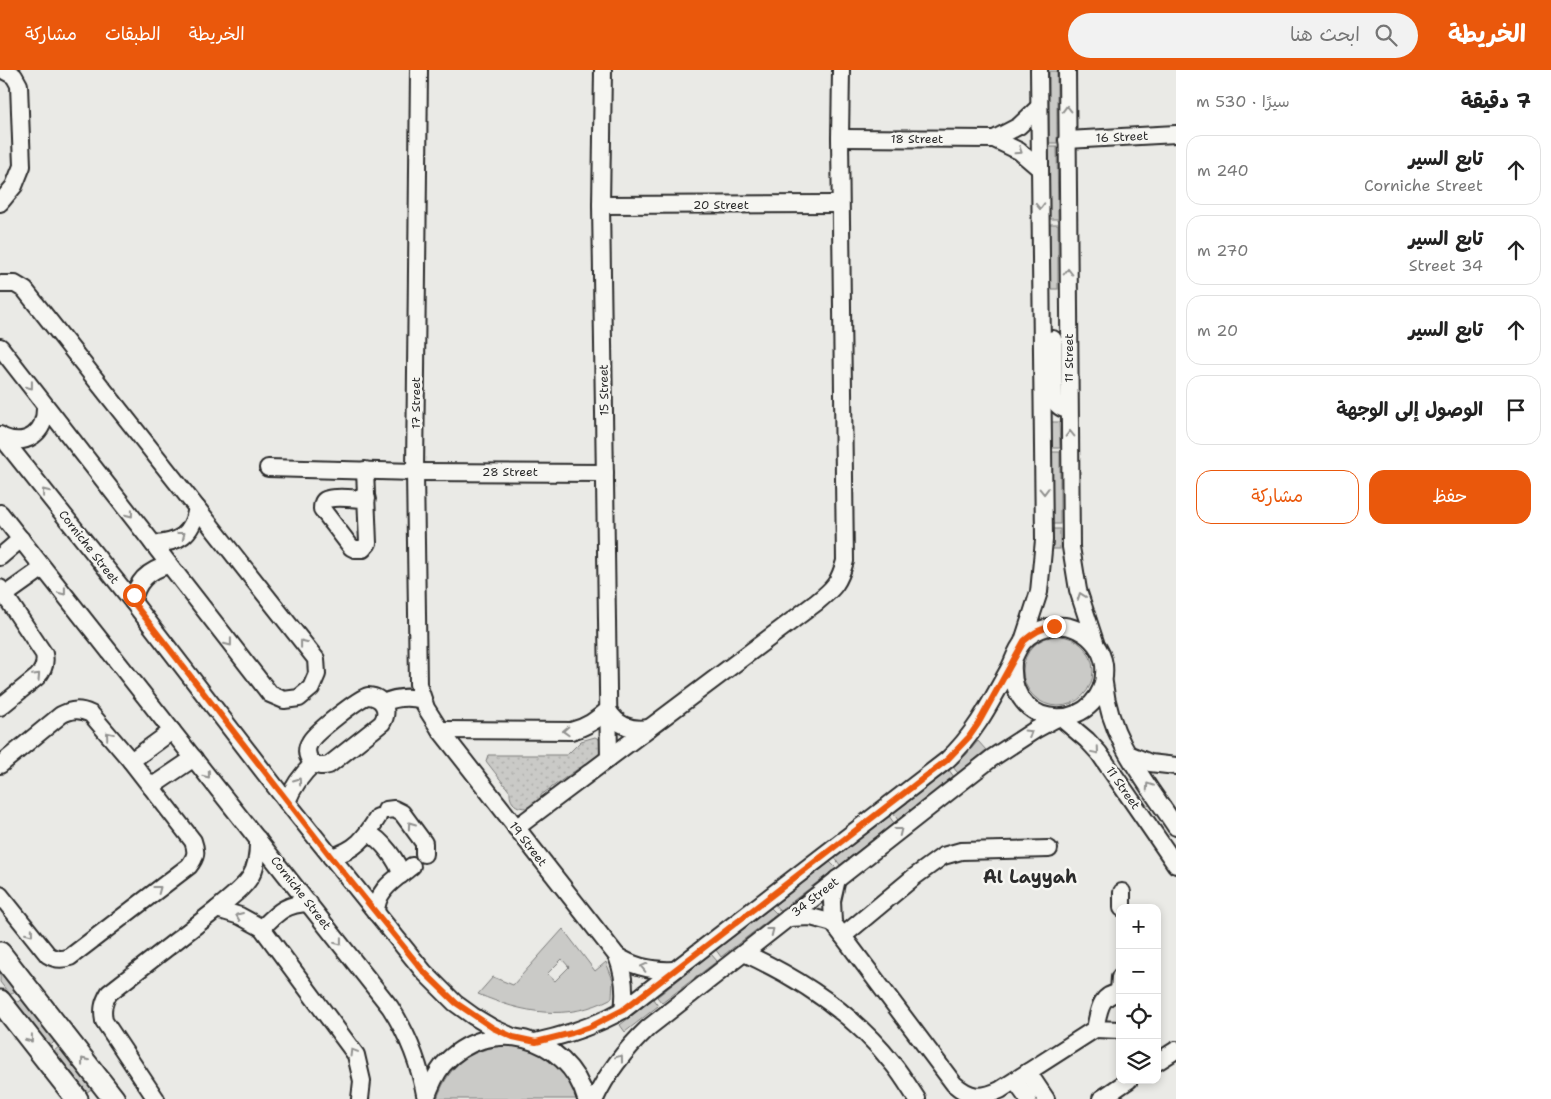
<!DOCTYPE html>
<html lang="ar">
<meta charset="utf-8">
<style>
:root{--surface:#fff;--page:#f2f2f2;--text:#222;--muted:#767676;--line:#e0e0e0;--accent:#ea580c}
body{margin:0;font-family:"Shantell Sans","Playpen Sans Arabic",sans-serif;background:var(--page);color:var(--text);direction:rtl}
.controls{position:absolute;right:15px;bottom:15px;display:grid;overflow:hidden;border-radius:10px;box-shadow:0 2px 8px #0003}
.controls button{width:45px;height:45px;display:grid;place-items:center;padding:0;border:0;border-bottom:1px solid var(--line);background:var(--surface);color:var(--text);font:25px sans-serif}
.stop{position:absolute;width:15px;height:15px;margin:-11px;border:4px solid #ea580c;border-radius:50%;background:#fff}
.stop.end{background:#ea580c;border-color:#fff;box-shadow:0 1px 5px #0008}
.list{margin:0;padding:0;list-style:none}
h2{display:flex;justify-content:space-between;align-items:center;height:65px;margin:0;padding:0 20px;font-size:21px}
h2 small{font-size:16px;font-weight:400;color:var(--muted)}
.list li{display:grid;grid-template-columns:32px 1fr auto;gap:15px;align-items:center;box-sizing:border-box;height:70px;margin:0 10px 10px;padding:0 10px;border:1px solid var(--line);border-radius:15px}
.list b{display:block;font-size:19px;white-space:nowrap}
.list p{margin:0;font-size:16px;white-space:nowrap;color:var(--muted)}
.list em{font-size:16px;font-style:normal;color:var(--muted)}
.actions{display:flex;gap:10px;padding:15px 20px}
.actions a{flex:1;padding:11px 0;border:1px solid var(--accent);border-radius:15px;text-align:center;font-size:18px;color:var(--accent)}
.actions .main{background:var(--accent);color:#fff}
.icon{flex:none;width:28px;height:28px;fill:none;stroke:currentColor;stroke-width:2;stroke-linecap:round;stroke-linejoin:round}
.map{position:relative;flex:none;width:1176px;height:1029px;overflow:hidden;direction:ltr}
header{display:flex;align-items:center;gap:30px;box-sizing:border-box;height:70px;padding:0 25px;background:var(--accent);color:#fff}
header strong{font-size:24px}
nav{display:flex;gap:28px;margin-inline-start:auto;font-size:18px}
.search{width:350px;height:45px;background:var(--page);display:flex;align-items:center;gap:12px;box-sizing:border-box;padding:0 18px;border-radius:28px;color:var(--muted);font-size:19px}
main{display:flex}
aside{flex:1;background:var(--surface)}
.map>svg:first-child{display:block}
.green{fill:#cacac7;stroke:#7a7a79;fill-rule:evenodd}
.park{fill:url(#park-dots);stroke:#7a7a79}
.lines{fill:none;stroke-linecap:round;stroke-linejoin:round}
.minor-casing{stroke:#2b2b2b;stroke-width:20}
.major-casing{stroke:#2b2b2b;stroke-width:25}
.minor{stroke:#f6f6f2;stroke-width:16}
.major{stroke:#f6f6f2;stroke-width:21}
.oneway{stroke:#90908e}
.route{stroke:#ea580c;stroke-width:6}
.labels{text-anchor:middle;stroke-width:5;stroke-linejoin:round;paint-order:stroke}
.street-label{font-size:12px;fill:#2b2b2b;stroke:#f6f6f2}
.district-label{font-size:18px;font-weight:bold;fill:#2b2b2b;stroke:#f6f6f2}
</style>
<header>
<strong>الخريطة</strong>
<div class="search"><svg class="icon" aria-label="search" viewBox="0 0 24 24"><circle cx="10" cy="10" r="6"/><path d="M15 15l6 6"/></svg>ابحث هنا</div>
<nav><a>الخريطة</a><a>الطبقات</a><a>مشاركة</a></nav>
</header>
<main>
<aside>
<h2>7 دقيقة<small>سيرًا · 530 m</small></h2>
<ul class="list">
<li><svg class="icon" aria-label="ahead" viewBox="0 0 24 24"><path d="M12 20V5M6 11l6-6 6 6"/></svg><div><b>تابع السير</b><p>Corniche Street</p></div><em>240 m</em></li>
<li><svg class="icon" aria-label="ahead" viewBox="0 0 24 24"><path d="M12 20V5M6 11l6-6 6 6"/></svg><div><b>تابع السير</b><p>34 Street</p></div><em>270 m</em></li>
<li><svg class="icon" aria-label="ahead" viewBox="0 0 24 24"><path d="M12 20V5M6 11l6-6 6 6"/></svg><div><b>تابع السير</b></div><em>20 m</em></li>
<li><svg class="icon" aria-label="arrive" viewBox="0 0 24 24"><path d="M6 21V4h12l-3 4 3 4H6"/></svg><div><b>الوصول إلى الوجهة</b></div></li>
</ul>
<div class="actions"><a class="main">حفظ</a><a>مشاركة</a></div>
</aside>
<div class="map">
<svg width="1176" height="1029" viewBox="0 0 1176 1029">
<defs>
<pattern id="park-dots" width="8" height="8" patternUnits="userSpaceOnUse" patternTransform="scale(1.25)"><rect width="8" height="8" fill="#cacac7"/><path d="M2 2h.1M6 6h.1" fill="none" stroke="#aeaeab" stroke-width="1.8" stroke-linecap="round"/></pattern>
</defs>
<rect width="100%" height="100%" fill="#eaeae6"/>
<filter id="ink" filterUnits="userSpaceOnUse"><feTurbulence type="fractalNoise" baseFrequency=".02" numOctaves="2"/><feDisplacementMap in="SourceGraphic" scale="10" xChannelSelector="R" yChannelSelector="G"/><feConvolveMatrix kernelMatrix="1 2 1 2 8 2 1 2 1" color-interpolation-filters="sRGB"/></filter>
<g filter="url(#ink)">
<g class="green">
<rect x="1049" y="1" width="8" height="72"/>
<polygon points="1049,77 1057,77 1058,149 1050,149"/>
<rect x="1050" y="154" width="8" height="65"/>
<polygon points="1051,352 1059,352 1060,378 1051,378"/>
<rect x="1051" y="382" width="9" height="72"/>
<rect x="1052" y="459" width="8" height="20"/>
<circle cx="1058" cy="601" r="35"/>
<polygon points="978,671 986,680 958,703 952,696 966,685"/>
<polygon points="949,700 954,707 898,750 893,743"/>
<polygon points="889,746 894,753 840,795 835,788"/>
<polygon points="830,792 836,798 780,841 775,835"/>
<polygon points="771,838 777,844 721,887 716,880"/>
<path d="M563 859 595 901 606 892 613 910 612 928C567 952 523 943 478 924L493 907 513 915ZM562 889 569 897 555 911 547 904Z"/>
<polygon points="711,884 717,891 662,933 657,927"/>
<polygon points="0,900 16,920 10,925 0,912"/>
<polygon points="22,929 55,971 50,976 16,933"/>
<polygon points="653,929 658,936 625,962 620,955"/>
<path d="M512 975C544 982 566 995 576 1029H437C450 991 473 978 512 975Z"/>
<polygon points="60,976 93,1018 87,1022 54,981"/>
</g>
<path class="park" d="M595 667 601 670 599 687 588 698H579L541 725V734C529 740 509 741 510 722L486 691 488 685H567L581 671Z"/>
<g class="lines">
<g class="minor-casing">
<g id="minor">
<path d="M419 0 415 402 418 614 426 638 440 660 617 886C624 904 626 920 623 940"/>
<polyline points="603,0 601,135 609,688"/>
<polyline points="1067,0 1071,477 1078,520 1095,572"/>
<polyline points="840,68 994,69 1019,81 1040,99"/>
<polyline points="994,69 1019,56 1039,37"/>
<polyline points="1067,70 1176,64"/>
<polyline points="0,133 14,116 22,96 19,15 14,6 3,0"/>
<polyline points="601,135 840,134"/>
<polyline points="0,214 15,214 25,220 316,589 317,604 311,618 299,628 284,630 270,624 0,277"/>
<path d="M1053 269 1054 329C1057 336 1062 340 1069 339"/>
<polyline points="0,365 133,532 287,732 424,902 455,933 473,946 493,958 513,967"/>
<path d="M2 367C27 377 46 363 45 336"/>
<polyline points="268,398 415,402 605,403"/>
<path d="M365 400 368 473 363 479H355L351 477 322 439C322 434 323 430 328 429 337 426 357 429 367 429"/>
<path d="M0 443 390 937C409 966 420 995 426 1029"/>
<path d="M153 474C179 473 192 465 197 438"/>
<polyline points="0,487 21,469"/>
<path d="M0 518 44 584C46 593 44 600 37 607L0 637"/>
<polyline points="5,525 43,498"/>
<path d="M133 532C136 512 148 500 169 495"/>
<polyline points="1023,571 1039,522 1044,470 1039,0"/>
<path d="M1104 613C1110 671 1145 710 1176 757"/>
<path d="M368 626C383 627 390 640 382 653L329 695C322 697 315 696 311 691 306 685 306 678 310 672 314 663 359 628 368 626Z"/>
<path d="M383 633C396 627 409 626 423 630"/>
<path d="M608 640C617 655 630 661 649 658"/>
<polyline points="1061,648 1087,670 1099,683 1176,795"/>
<path d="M440 660 571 661C587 657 596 650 608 640"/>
<polyline points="1128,684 1150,693 1176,696"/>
<polyline points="131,691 172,661"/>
<path d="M0 695 61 645C72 639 80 639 91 644L131 691 193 771C197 782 196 787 189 796L70 887C62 890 56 890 48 885L0 825"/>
<polyline points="151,717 194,688"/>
<path d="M287 732C293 716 301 705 314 693"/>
<polyline points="386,740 394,739 402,743 424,773 424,784"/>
<path d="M516 758 817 532C834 518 839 513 845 491L840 68 841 0"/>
<path d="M368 763C381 769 399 792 401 805"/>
<path d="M331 787C356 780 365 768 378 747"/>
<path d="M837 809 832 831 833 853 954 1014C970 1028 981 1029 1000 1020L1095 959"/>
<polyline points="1122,838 1122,822"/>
<path d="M217 839C245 815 259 809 258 769"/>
<path d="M376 843C376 819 396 809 412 796"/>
<polyline points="788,848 811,847 833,853"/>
<path d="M262 858C278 842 285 834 309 833"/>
<polyline points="843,866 914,807 943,786 961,781 1049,779"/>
<path d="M744 883C801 909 854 944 893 994 902 1005 909 1017 917 1029"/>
<path d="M617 886C634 897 654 901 674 900"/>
<polyline points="1119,922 1120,907"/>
<path d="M1120 923C1099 924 1099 942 1095 959L1120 960"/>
<path d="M535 972C567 965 595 956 623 940L947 690C975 664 991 632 1009 599 1014 590 1016 580 1023 572 1036 557 1060 551 1078 560 1092 567 1102 580 1104 595 1110 662 1008 668 1013 593"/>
<polyline points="1157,992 1176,980"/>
<polyline points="1028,1002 1046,1029"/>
<polyline points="1015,1011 1028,1029"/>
<path d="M156 1029 104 951C102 940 103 933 109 923L217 839 240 846 262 858 356 985 362 1011 360 1029"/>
<path d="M426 1029C430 1017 435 1005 443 995 489 944 568 966 586 1029"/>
<path d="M595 1029C608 1001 626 979 648 958L992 688 1035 660 1057 648"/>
<polyline points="1101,1029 1129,1010"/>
</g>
</g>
<g class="major-casing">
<g id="major">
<polyline points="0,883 114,1029"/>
<polyline points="0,931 77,1029"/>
</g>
</g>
<use href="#minor" class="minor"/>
<use href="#major" class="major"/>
</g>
<defs><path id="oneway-chevron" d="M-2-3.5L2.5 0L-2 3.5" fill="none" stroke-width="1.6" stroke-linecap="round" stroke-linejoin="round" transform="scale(1.25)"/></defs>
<g class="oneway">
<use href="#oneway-chevron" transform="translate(1067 39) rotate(-91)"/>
<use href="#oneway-chevron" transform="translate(1019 81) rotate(33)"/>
<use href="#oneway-chevron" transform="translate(1040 136) rotate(89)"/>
<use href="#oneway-chevron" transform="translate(1068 202) rotate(-90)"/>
<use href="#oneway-chevron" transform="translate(30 316) rotate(52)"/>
<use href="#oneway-chevron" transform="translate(1070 364) rotate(-91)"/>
<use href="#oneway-chevron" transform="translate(1044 421) rotate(89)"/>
<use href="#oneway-chevron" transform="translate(45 422) rotate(-129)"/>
<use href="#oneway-chevron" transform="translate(130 444) rotate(52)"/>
<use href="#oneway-chevron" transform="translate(182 465) rotate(-38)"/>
<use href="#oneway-chevron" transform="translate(63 522) rotate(52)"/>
<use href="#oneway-chevron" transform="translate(1081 526) rotate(-110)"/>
<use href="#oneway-chevron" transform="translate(229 573) rotate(52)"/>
<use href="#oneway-chevron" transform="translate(303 573) rotate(-128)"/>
<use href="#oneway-chevron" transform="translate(37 606) rotate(-47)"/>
<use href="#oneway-chevron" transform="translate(566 661) rotate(178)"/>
<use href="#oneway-chevron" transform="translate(1029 663) rotate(-32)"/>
<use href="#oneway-chevron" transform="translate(109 665) rotate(-130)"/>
<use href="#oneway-chevron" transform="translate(1096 681) rotate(50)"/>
<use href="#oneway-chevron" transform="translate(207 705) rotate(51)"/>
<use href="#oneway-chevron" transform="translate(298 711) rotate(-55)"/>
<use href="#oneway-chevron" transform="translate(1149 716) rotate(-124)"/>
<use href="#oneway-chevron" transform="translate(411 755) rotate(-125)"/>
<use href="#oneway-chevron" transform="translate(899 761) rotate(-38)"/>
<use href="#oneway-chevron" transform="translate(158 819) rotate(-37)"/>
<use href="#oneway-chevron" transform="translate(239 846) rotate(-157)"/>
<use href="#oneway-chevron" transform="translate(771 861) rotate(-38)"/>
<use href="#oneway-chevron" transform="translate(30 863) rotate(51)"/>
<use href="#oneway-chevron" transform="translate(339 872) rotate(52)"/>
<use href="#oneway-chevron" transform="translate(644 897) rotate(-167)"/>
<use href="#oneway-chevron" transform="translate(30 969) rotate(52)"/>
<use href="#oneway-chevron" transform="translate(353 982) rotate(-121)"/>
<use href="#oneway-chevron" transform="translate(620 988) rotate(-53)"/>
<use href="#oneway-chevron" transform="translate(84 991) rotate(-128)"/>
</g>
</g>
<g class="lines" filter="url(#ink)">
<path class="route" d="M134 525 133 532 331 787 424 902 456 933 493 958 513 967 536 972 572 963 590 957 623 940 947 690 969 667 978 654 1024 571C1033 563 1041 558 1054 556"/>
</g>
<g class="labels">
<g class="street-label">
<text transform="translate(1122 67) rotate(-3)" y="4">16 Street</text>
<text x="917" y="73">18 Street</text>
<text x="721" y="139">20 Street</text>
<text transform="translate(1069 288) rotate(-90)" y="4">11 Street</text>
<text transform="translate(604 320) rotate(-91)" y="4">15 Street</text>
<text transform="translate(416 333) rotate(-90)" y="4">17 Street</text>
<text x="510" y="406">28 Street</text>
<text transform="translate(89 477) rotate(52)" y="4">Corniche Street</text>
<text transform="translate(1123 718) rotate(55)" y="4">11 Street</text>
<text transform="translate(528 774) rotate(52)" y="4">19 Street</text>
<text transform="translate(301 823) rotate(52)" y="4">Corniche Street</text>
<text transform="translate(815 827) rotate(-38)" y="4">34 Street</text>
</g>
<g class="district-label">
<text x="1030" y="813">Al Layyah</text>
</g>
</g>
</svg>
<div class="controls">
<button>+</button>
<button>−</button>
<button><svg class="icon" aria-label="locate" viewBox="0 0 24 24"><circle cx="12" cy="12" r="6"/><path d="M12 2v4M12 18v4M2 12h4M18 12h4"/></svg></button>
<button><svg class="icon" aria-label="layers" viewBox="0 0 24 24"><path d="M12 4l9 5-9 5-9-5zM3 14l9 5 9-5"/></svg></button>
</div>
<div class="stop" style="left:134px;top:525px"></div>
<div class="stop end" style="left:1054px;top:556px"></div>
</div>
</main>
